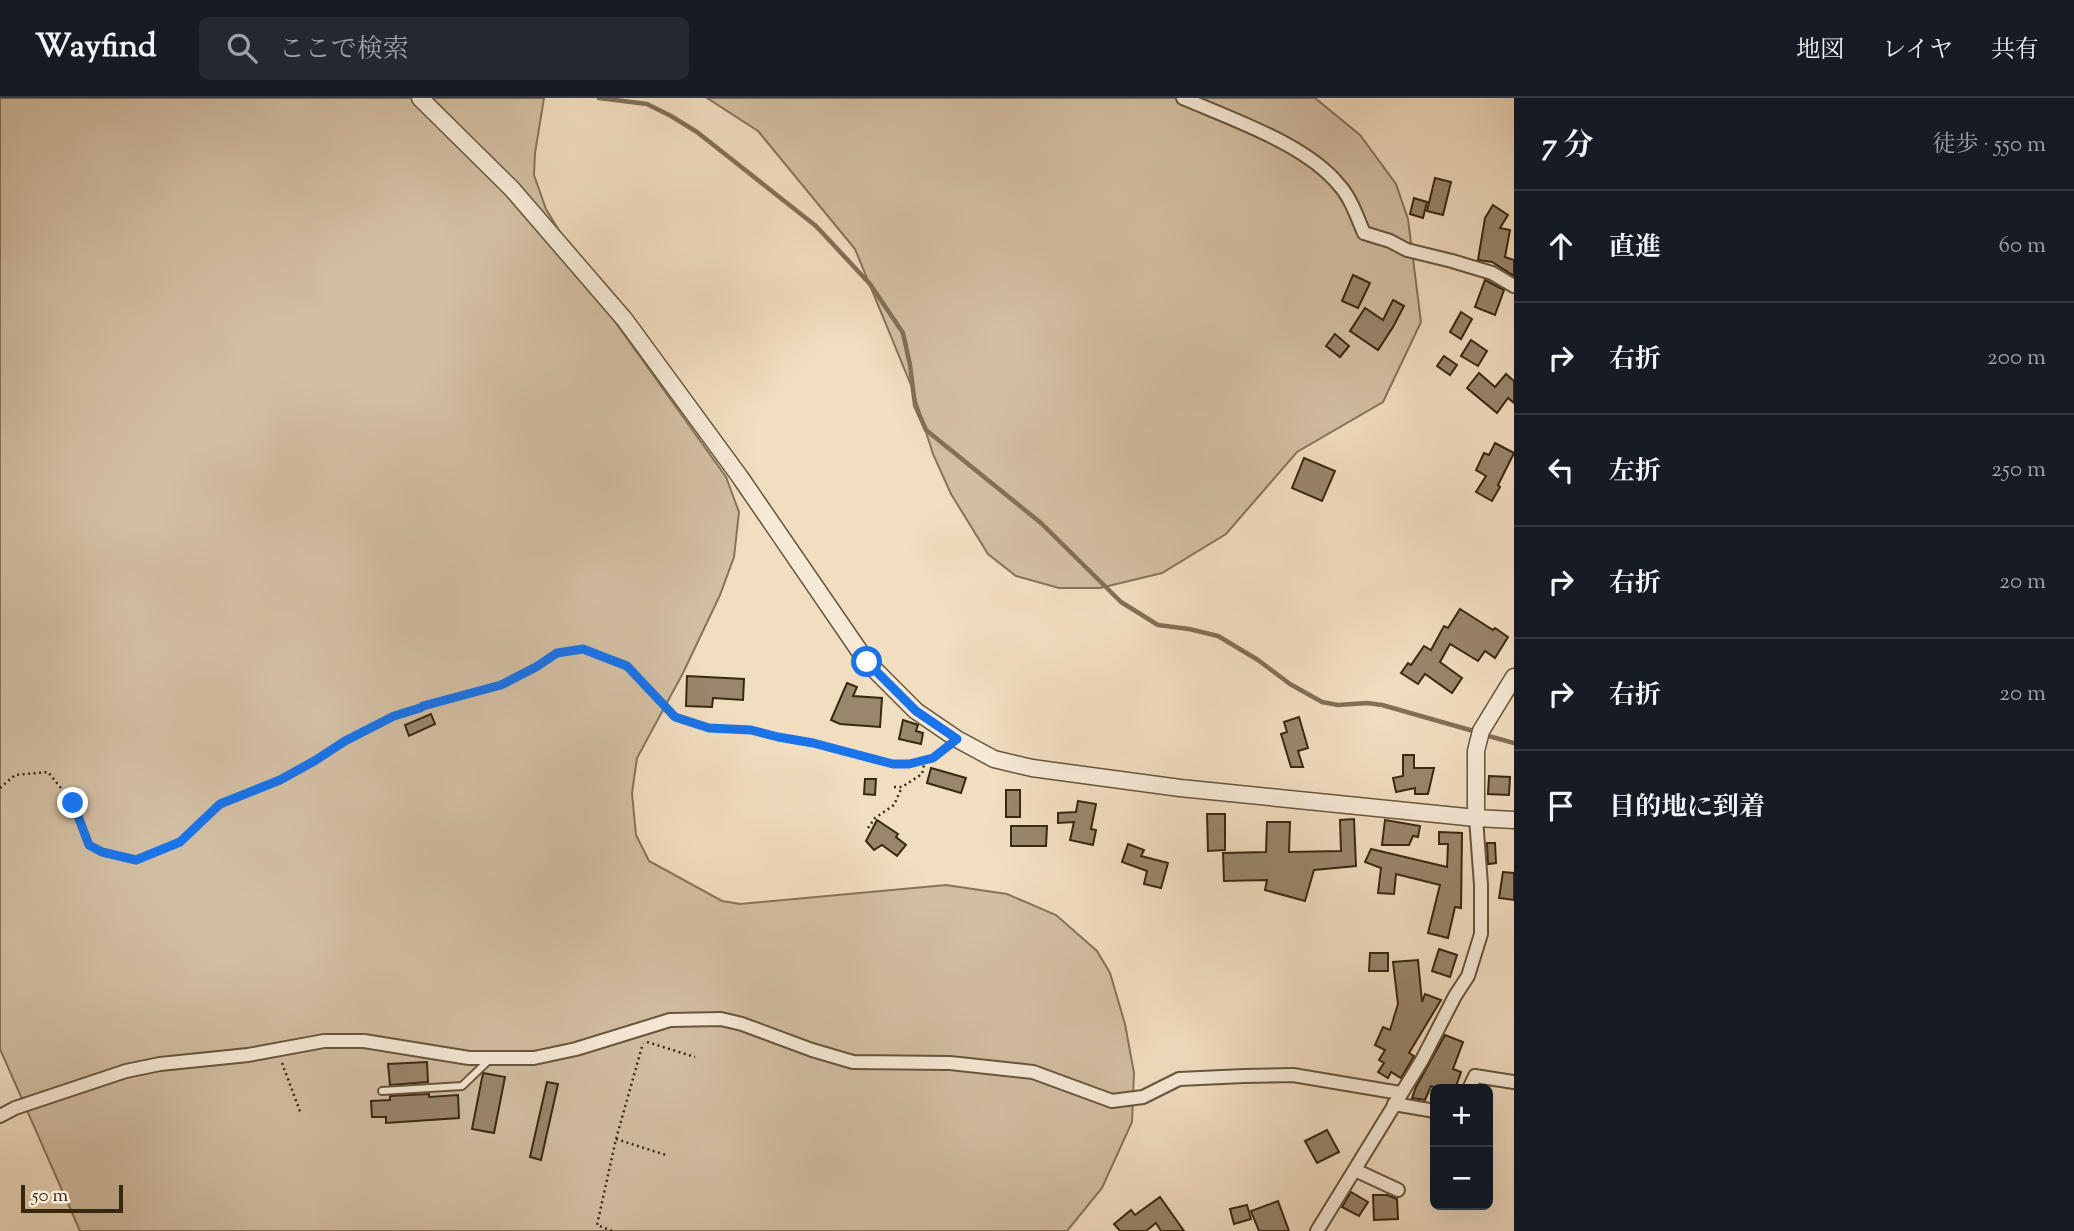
<!DOCTYPE html>
<html lang="ja">
<meta charset="utf-8">
<style>
:root{--surface:#171b24;--page:#242831;--text:#f1f3f6;--muted:#9ea1a6;--line:#363941}
body{margin:0;font-family:"Sorts Mill Goudy","Noto Serif JP",serif;background:var(--page);color:var(--text)}
.controls{position:absolute;right:21px;bottom:21px;display:grid;overflow:hidden;border-radius:10px;box-shadow:0 7px 28px #0002}
.controls button{width:63px;height:63px;display:grid;place-items:center;padding:0;border:0;border-bottom:2px solid var(--line);background:var(--surface);color:var(--text);font:35px sans-serif}
.scale{position:absolute;left:21px;bottom:18px;width:102px;box-sizing:border-box;padding-left:7px;border:4px solid #392810;border-top:0;font-size:19px;line-height:24px;white-space:nowrap;color:#392810;-webkit-text-stroke:5px #f6e9d6;paint-order:stroke}
.stop{position:absolute;width:21px;height:21px;margin:-16px;border:5px solid #1a73e8;border-radius:50%;background:#fff}
.stop.end{background:#1a73e8;border-color:#fff;box-shadow:0 2px 7px #0008}
.list{margin:0;padding:0;list-style:none}
h2{display:flex;justify-content:space-between;align-items:center;height:91px;margin:0;padding:0 28px;font-size:30px}
h2 small{font-size:23px;font-weight:400;color:var(--muted)}
.list li{display:grid;grid-template-columns:46px 1fr auto;gap:21px;align-items:center;box-sizing:border-box;height:112px;padding:0 28px;border-top:2px solid var(--line)}
.list b{display:block;font-size:26px;white-space:nowrap}
.list em{font-size:23px;font-style:normal;color:var(--muted)}
.icon{flex:none;width:38px;height:38px;fill:none;stroke:currentColor;stroke-width:2;stroke-linecap:round;stroke-linejoin:round}
.map{position:relative;flex:none;width:1514px;height:1133px;overflow:hidden}
header{display:flex;align-items:center;gap:42px;box-sizing:border-box;height:98px;padding:0 35px;background:var(--surface);border-bottom:2px solid var(--line)}
header strong{font-size:33px}
nav{display:flex;gap:38px;margin-inline-start:auto;font-size:24px}
.search{width:490px;height:63px;background:var(--page);display:flex;align-items:center;gap:18px;box-sizing:border-box;padding:0 24px;border-radius:10px;color:var(--muted);font-size:26px}
main{display:flex}
aside{flex:1;background:var(--surface)}
.map>svg:first-child{display:block}
.green{fill:#d2bea2;stroke:#867359;stroke-width:2}
.lines{fill:none;stroke-linecap:round;stroke-linejoin:round}
.stream{stroke:#826f56;stroke-width:4.5}
.building{fill:#99866c;stroke:#392810;stroke-width:2}
.service-casing{stroke:#67553c;stroke-width:10}
.minor-casing{stroke:#67553c;stroke-width:16}
.tertiary-casing{stroke:#67553c;stroke-width:19}
.path{stroke:#392810;stroke-width:2.5;stroke-dasharray:2 3.5;stroke-linecap:butt}
.service{stroke:#f6e9d6;stroke-width:6}
.minor{stroke:#f6e9d6;stroke-width:12}
.tertiary{stroke:#f6e9d6;stroke-width:16}
.route{stroke:#1a73e8;stroke-width:9}
</style>
<header>
<strong>Wayfind</strong>
<div class="search"><svg class="icon" aria-label="search" viewBox="0 0 24 24"><circle cx="10" cy="10" r="6"/><path d="M15 15l6 6"/></svg>ここで検索</div>
<nav><a>地図</a><a>レイヤ</a><a>共有</a></nav>
</header>
<main>
<div class="map">
<svg width="1514" height="1133" viewBox="0 0 1514 1133">
<rect width="100%" height="100%" fill="#f1ddc0"/>
<filter id="stains"><feTurbulence type="fractalNoise" baseFrequency=".00286" numOctaves="4"/><feColorMatrix values="0 0 0 0 .2 0 0 0 0 .09 0 0 0 0 .02 0 0 0 .5 -.17"/></filter>
<radialGradient id="worn" r=".72"><stop offset=".6" stop-color="#630" stop-opacity="0"/><stop offset="1" stop-color="#630" stop-opacity=".3"/></radialGradient>
<g class="green">
<polygon points="0,0 544,0 535,55 534,77 546,111 611,218 726,379 739,414 734,459 720,497 683,575 637,660 632,695 636,737 649,763 722,803 740,806 946,787 1007,796 1056,817 1097,853 1110,875 1125,926 1134,975 1132,1024 1102,1090 1067,1133 80,1133 0,951"/>
<polygon points="707,0 1315,0 1360,37 1396,86 1408,121 1421,224 1383,304 1297,354 1226,436 1162,475 1100,490 1059,490 1016,478 988,456 951,396 933,356 911,287 855,151 758,33"/>
</g>
<g class="lines">
<g class="stream">
<polyline points="599,0 647,6 671,18 697,34 816,128 870,186 903,235 910,267 915,307 926,332 1041,425 1121,504 1158,527 1189,531 1218,538 1258,562 1290,586 1322,604 1338,607 1367,605 1382,607 1477,634"/>
<polyline points="1485,637 1514,645"/>
</g>
</g>
<g class="building">
<polygon points="1435,80 1451,84 1443,117 1427,113"/>
<polygon points="1414,100 1427,104 1423,120 1410,116"/>
<polygon points="1493,107 1508,117 1500,130 1510,132 1505,159 1514,162 1514,178 1492,164 1478,162 1485,120"/>
<polygon points="1353,177 1370,185 1358,210 1342,203"/>
<polygon points="1485,182 1504,192 1495,217 1475,209"/>
<polygon points="1393,202 1404,208 1393,229 1378,252 1350,233 1365,210 1383,222"/>
<polygon points="1461,214 1472,221 1461,241 1450,234"/>
<polygon points="1335,236 1349,248 1340,259 1326,248"/>
<polygon points="1471,242 1487,253 1478,268 1461,258"/>
<polygon points="1444,258 1457,267 1450,277 1437,268"/>
<polygon points="1479,275 1495,289 1506,276 1514,283 1514,305 1508,300 1497,315 1467,290"/>
<polygon points="1495,345 1514,355 1498,387 1500,389 1492,403 1476,394 1486,378 1476,372 1484,355 1489,357"/>
<polygon points="1304,360 1335,373 1322,403 1292,390"/>
<polygon points="1460,511 1493,532 1495,530 1508,539 1495,560 1485,553 1478,563 1450,546 1440,564 1462,580 1452,595 1425,576 1418,586 1401,575 1408,565 1411,567 1424,548 1431,552 1444,528 1448,530"/>
<polygon points="687,578 744,581 743,602 713,600 712,609 686,608"/>
<polygon points="847,585 857,589 853,598 882,600 880,629 840,626 831,622"/>
<polygon points="431,616 435,626 409,638 405,627"/>
<polygon points="1299,619 1308,650 1298,653 1303,669 1291,669 1281,636 1287,634 1284,624"/>
<polygon points="903,622 918,627 916,633 923,635 921,646 899,641"/>
<polygon points="1403,657 1414,657 1414,670 1434,670 1428,696 1415,696 1415,690 1396,694 1393,680 1403,678"/>
<polygon points="931,670 966,680 961,695 927,685"/>
<polygon points="1489,678 1510,679 1509,697 1488,696"/>
<polygon points="865,681 876,681 875,697 864,696"/>
<rect x="1006" y="692" width="14" height="27"/>
<polygon points="1078,703 1096,706 1091,731 1096,732 1093,747 1070,742 1074,724 1058,725 1058,715 1076,714"/>
<polygon points="1207,716 1225,716 1225,752 1208,753"/>
<polygon points="1354,721 1356,768 1314,772 1305,803 1265,792 1267,782 1224,783 1223,755 1266,754 1267,724 1290,724 1289,754 1341,753 1340,722"/>
<polygon points="877,722 898,736 896,739 906,747 897,758 882,747 874,752 866,743"/>
<polygon points="1385,722 1420,728 1418,739 1413,738 1409,747 1382,747"/>
<polygon points="1011,728 1047,728 1046,748 1011,748"/>
<polygon points="1439,734 1462,735 1461,810 1455,809 1448,840 1428,835 1440,787 1396,776 1394,796 1378,795 1381,770 1365,764 1371,751 1447,769 1448,746 1439,746"/>
<polygon points="1487,745 1495,745 1496,765 1488,766"/>
<polygon points="1128,746 1144,752 1141,758 1168,765 1161,790 1144,786 1147,773 1122,764"/>
<polygon points="1503,774 1514,775 1514,802 1499,800"/>
<polygon points="1439,851 1457,857 1450,879 1432,873"/>
<polygon points="1370,855 1388,855 1388,873 1369,873"/>
<polygon points="1418,862 1422,904 1425,896 1441,902 1409,955 1414,958 1401,980 1391,974 1388,980 1378,974 1384,965 1379,962 1385,952 1375,947 1383,929 1390,932 1398,906 1393,864"/>
<polygon points="1445,937 1463,944 1453,971 1461,974 1455,991 1440,991 1431,988 1425,1002 1412,1000 1416,989"/>
<polygon points="427,964 428,984 390,987 388,966"/>
<polygon points="483,975 505,979 494,1035 472,1031"/>
<polygon points="547,984 558,986 541,1062 530,1059"/>
<polygon points="429,996 429,999 458,997 459,1020 386,1025 386,1019 372,1019 371,1003 390,1002 390,998"/>
<polygon points="1327,1032 1339,1054 1317,1065 1305,1043"/>
<polygon points="1351,1094 1368,1104 1359,1118 1342,1109"/>
<polygon points="1373,1097 1387,1097 1397,1101 1398,1121 1374,1122"/>
<polygon points="1160,1099 1184,1133 1161,1133 1156,1125 1146,1133 1120,1133 1114,1126 1131,1112 1135,1117"/>
<polygon points="1278,1103 1289,1133 1259,1133 1251,1113"/>
<polygon points="1247,1107 1251,1121 1234,1126 1230,1111"/>
</g>
<g class="lines">
<g class="service-casing">
<polyline id="service" points="382,993 462,988 490,961"/>
</g>
<g class="minor-casing">
<g id="minor">
<path d="M1183 0C1231 21 1306 46 1339 87 1351 100 1357 119 1364 135L1390 143 1407 152 1452 163 1492 175 1514 188"/>
<polyline points="1469,991 1475,978 1514,984"/>
<polyline points="1394,1006 1435,1013"/>
<polyline points="0,1018 15,1010 126,973 160,966 248,957 324,943 364,943 469,960 534,960 576,951 670,922 721,921 742,926 812,952 853,964 950,965 1033,974 1112,1003 1143,999 1179,981 1244,978 1293,977 1400,995"/>
<polyline points="1355,1072 1398,1092"/>
<polyline points="1317,1133 1422,962 1455,898 1468,878 1481,836 1481,787 1476,720"/>
</g>
</g>
<g class="tertiary-casing">
<g id="tertiary">
<polyline points="420,0 512,91 625,222 740,379 867,564 916,613 957,641 994,661 1032,670 1180,690 1476,720 1514,722"/>
<polyline points="1476,720 1476,653 1481,633 1514,579"/>
</g>
</g>
<g class="path">
<polyline points="894,689 902,689 922,676 925,662"/>
<polyline points="0,690 15,677 48,674 73,705 89,747 102,754 136,762 179,744 220,706 280,682 316,662 345,643 394,618 420,610 423,608 501,587 535,569 557,555 583,551 627,568 675,619 709,630 751,632 778,639 813,645 893,666 909,666 933,660 944,651"/>
<polyline points="868,730 875,720 894,707 902,689"/>
<polyline points="647,944 695,959"/>
<polyline points="282,965 301,1016"/>
<polyline points="616,1041 666,1057"/>
<polyline points="612,1133 597,1127 616,1041 643,945"/>
</g>
<use href="#service" class="service"/>
<use href="#minor" class="minor"/>
<use href="#tertiary" class="tertiary"/>
</g>
<g class="lines">
<polyline class="route" points="73,705 89,747 102,754 136,762 180,744 220,706 280,682 316,662 345,643 394,618 420,610 423,608 501,587 536,569 557,555 583,551 627,568 675,619 709,630 751,632 778,639 813,645 893,666 909,666 933,660 957,641 916,613 867,564"/>
</g>
<rect width="100%" height="100%" filter="url(#stains)"/>
<rect width="100%" height="100%" fill="url(#worn)"/>
</svg>
<div class="controls">
<button>+</button>
<button>−</button>
</div>
<div class="scale">50 m</div>
<div class="stop" style="left:867px;top:564px"></div>
<div class="stop end" style="left:73px;top:705px"></div>
</div>
<aside>
<h2>7 分<small>徒歩 · 550 m</small></h2>
<ul class="list">
<li><svg class="icon" aria-label="ahead" viewBox="0 0 24 24"><path d="M12 20V5M6 11l6-6 6 6"/></svg><div><b>直進</b></div><em>60 m</em></li>
<li><svg class="icon" aria-label="right" viewBox="0 0 24 24"><path d="M7 20v-9h11M14 6l5 5-5 5"/></svg><div><b>右折</b></div><em>200 m</em></li>
<li><svg class="icon" aria-label="left" viewBox="0 0 24 24"><path d="M17 20v-9H6M10 6l-5 5 5 5"/></svg><div><b>左折</b></div><em>250 m</em></li>
<li><svg class="icon" aria-label="right" viewBox="0 0 24 24"><path d="M7 20v-9h11M14 6l5 5-5 5"/></svg><div><b>右折</b></div><em>20 m</em></li>
<li><svg class="icon" aria-label="right" viewBox="0 0 24 24"><path d="M7 20v-9h11M14 6l5 5-5 5"/></svg><div><b>右折</b></div><em>20 m</em></li>
<li><svg class="icon" aria-label="arrive" viewBox="0 0 24 24"><path d="M6 21V4h12l-3 4 3 4H6"/></svg><div><b>目的地に到着</b></div></li>
</ul>
</aside>
</main>
